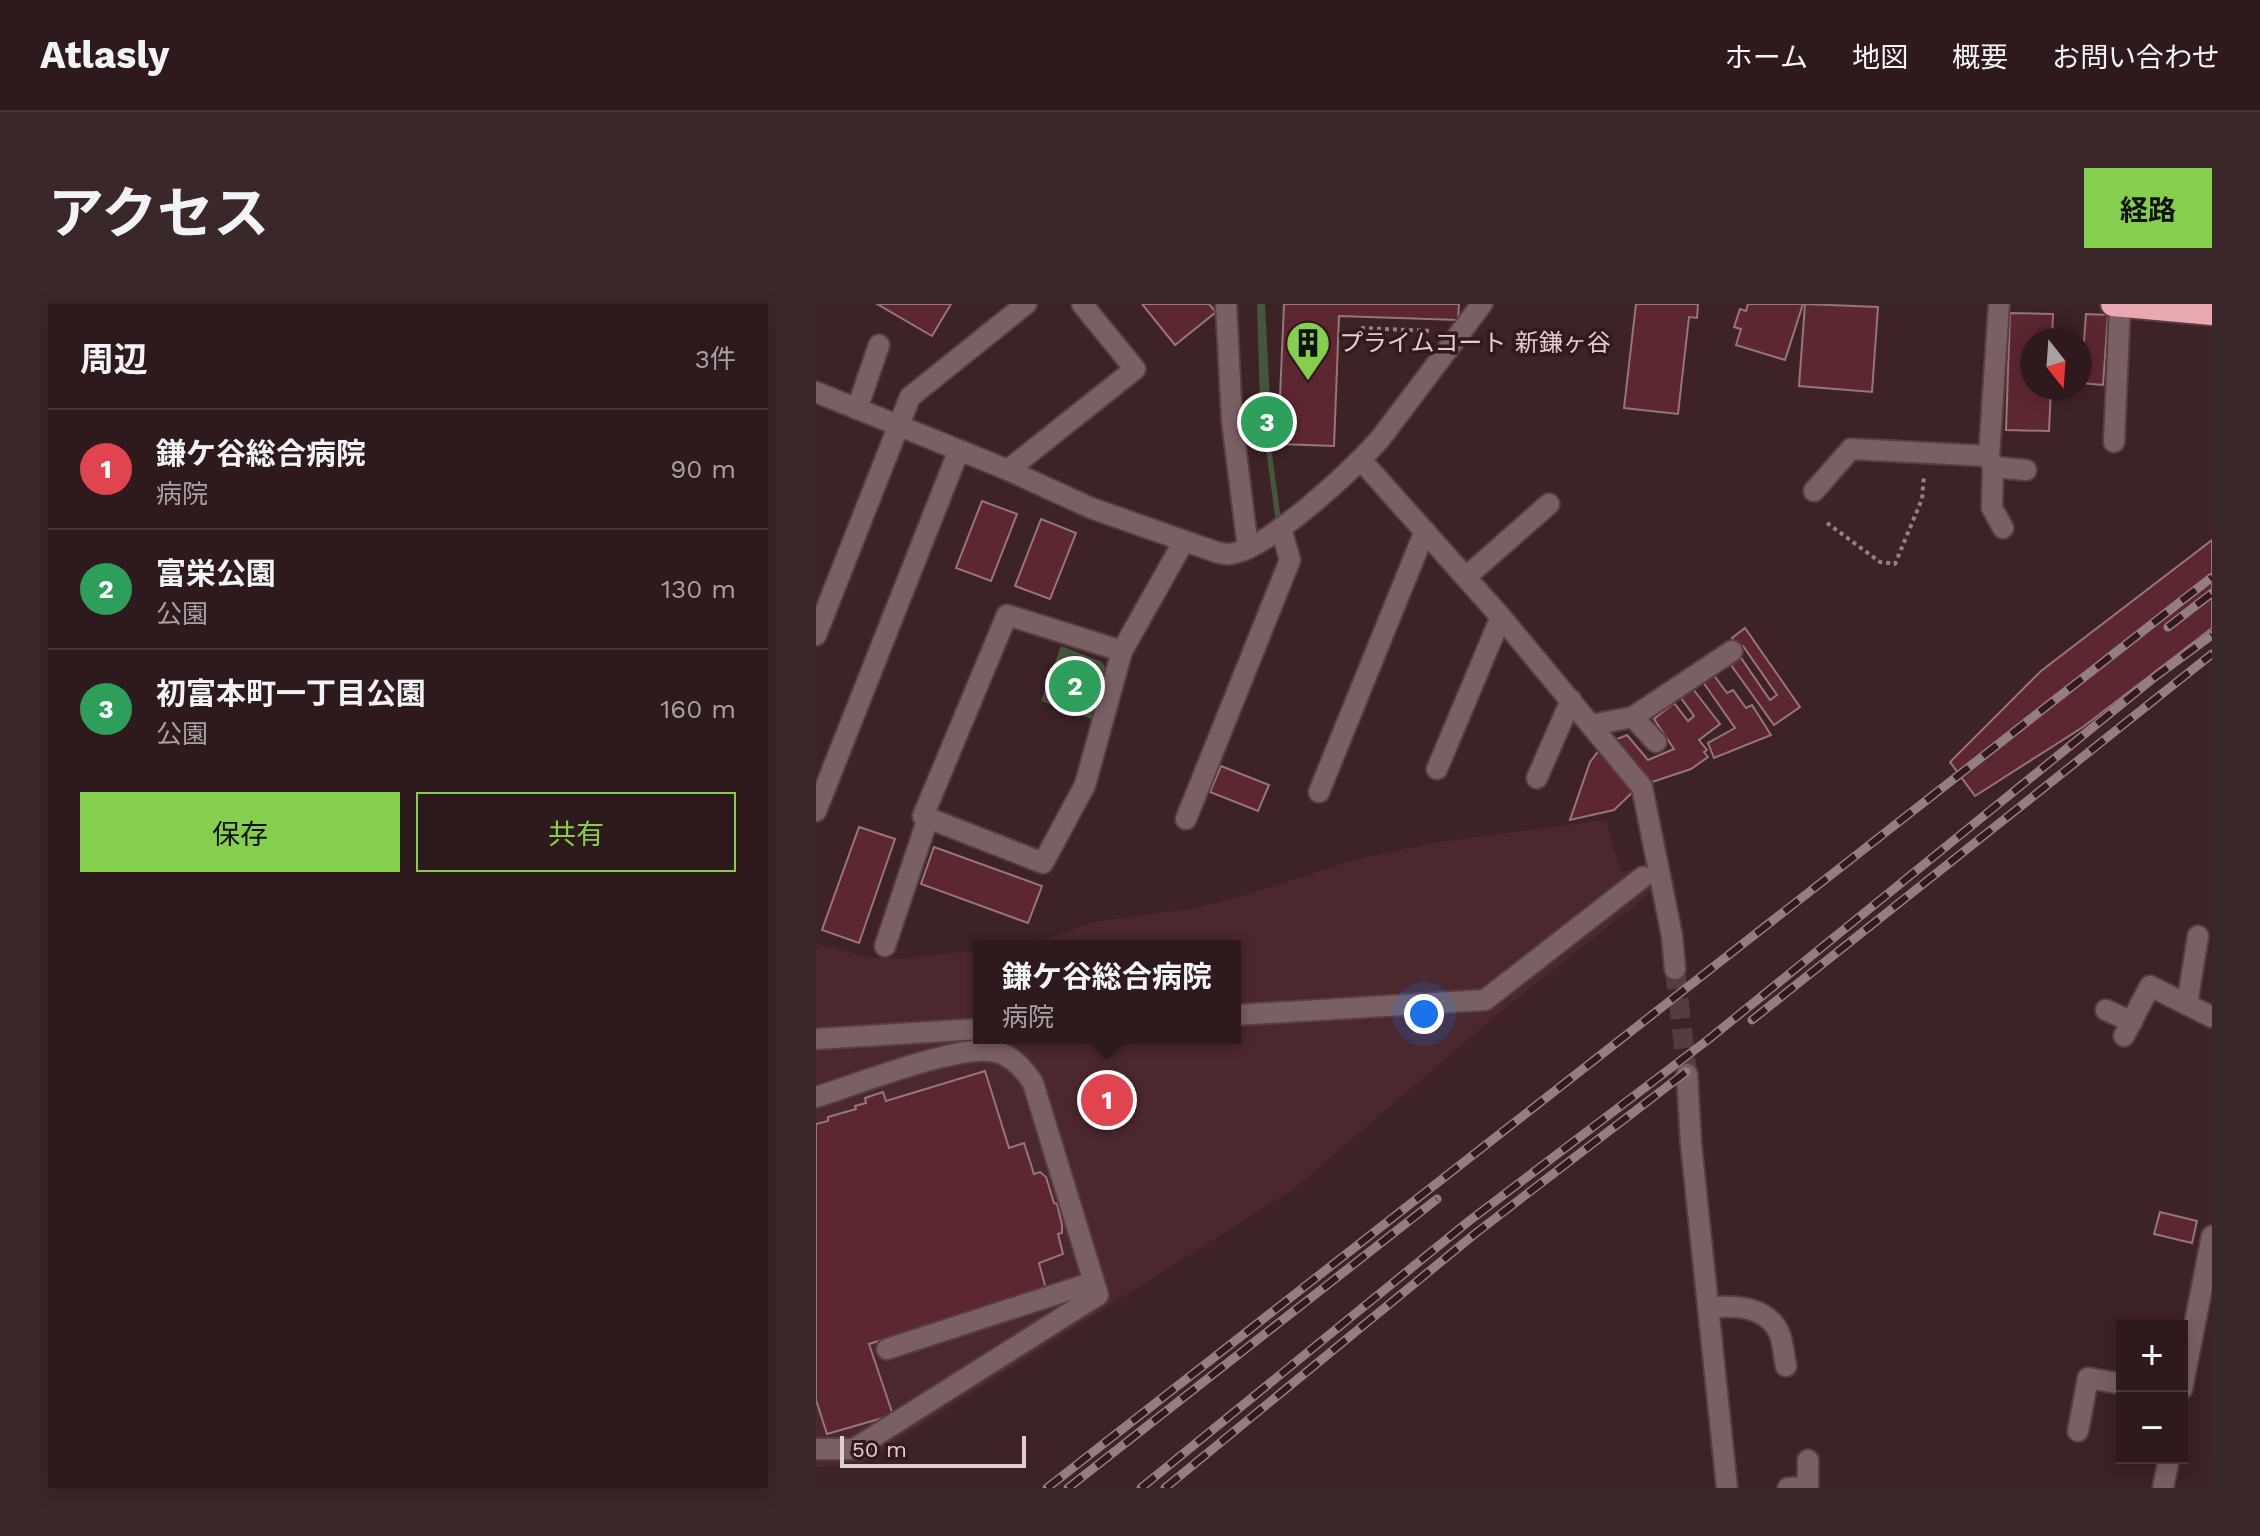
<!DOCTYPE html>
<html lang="ja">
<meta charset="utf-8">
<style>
:root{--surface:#2e1a1c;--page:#3a2729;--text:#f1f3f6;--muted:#a7a1a3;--line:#49383b;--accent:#84cf4d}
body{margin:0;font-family:"Work Sans","Noto Sans JP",sans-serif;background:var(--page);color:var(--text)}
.controls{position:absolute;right:24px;bottom:24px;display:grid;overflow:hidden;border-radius:0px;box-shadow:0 4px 20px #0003}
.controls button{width:72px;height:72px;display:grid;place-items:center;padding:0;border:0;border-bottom:2px solid var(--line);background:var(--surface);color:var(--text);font:40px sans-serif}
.compass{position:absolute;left:1204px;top:24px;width:72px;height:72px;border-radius:50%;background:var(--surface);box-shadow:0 4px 20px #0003;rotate:163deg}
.scale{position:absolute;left:24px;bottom:20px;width:186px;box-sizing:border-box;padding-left:8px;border:4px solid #e1ced0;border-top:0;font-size:22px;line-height:28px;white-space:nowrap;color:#e1ced0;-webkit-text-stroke:6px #33181c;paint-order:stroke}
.you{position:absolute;left:608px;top:710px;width:28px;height:28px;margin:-20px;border:6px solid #fff;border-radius:50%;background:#1a73e8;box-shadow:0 0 0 12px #1a73e833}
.badge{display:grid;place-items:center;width:52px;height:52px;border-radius:50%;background:var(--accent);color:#fff;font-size:26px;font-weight:700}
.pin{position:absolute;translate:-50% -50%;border:4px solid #fff;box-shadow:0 2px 8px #0006}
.popup{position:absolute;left:157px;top:636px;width:268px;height:104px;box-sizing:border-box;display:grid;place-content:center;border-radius:0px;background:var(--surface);filter:drop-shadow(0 2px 6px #0005);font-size:26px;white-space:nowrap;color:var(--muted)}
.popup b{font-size:30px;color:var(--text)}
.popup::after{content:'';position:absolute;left:50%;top:100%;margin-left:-16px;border:16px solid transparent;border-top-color:var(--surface)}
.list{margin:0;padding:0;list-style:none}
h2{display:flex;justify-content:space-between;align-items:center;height:104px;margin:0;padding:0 32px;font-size:34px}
h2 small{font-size:26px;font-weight:400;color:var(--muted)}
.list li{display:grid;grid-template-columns:52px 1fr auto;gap:24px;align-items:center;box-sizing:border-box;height:120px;padding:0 32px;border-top:2px solid var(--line)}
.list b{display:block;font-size:30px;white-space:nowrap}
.list p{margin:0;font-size:26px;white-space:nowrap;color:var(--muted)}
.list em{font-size:26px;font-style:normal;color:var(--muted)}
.actions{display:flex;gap:16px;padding:24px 32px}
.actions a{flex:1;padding:18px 0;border:2px solid var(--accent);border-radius:0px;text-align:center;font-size:28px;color:var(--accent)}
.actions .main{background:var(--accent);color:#111}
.map{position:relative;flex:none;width:1396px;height:1184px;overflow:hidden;border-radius:0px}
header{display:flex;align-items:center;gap:48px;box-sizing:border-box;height:112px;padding:0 40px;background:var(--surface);border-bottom:2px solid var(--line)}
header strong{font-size:38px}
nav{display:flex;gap:44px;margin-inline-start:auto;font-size:28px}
.intro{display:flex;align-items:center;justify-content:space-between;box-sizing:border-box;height:192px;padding:0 48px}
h1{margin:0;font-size:56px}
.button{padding:20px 36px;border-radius:0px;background:var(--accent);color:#111;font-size:28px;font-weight:700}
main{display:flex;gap:48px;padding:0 48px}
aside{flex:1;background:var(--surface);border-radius:0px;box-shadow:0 4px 20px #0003}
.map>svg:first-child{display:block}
.built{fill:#4b282e}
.green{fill:#45573b}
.building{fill:#5c2731;stroke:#977579;stroke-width:2}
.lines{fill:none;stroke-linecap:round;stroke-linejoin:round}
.minor-tunnel{stroke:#563c40;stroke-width:20;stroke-dasharray:20 10;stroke-linecap:butt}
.minor-casing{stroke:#573e41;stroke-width:24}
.highway-casing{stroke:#573e41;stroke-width:28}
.path{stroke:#978083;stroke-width:4;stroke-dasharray:4 4;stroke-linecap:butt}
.minor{stroke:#7b6063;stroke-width:20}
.highway{stroke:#eaa9b1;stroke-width:24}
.rail-casing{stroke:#957e81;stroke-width:9}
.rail{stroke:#33181c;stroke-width:6;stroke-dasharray:18;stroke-linecap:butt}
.labels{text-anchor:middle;stroke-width:7;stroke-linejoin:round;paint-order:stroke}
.poi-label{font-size:24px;fill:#e1ced0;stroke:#33181c;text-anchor:start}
</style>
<header>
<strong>Atlasly</strong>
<nav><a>ホーム</a><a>地図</a><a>概要</a><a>お問い合わせ</a></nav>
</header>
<div class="intro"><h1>アクセス</h1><a class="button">経路</a></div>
<main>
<aside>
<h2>周辺<small>3件</small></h2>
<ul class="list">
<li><span class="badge" style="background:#e0444e">1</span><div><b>鎌ケ谷総合病院</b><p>病院</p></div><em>90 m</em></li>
<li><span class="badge" style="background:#2e9e5b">2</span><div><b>富栄公園</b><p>公園</p></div><em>130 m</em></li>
<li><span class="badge" style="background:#2e9e5b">3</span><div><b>初富本町一丁目公園</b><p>公園</p></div><em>160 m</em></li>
</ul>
<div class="actions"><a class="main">保存</a><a>共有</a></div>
</aside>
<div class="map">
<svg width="1396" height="1184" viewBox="0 0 1396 1184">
<rect width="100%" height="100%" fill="#3d2226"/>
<polygon class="built" points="790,516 805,568 835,561 840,585 684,708 479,884 44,1160 0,1163 0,640 52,653 81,655 163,646 163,734 419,734 419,642 187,642 240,632 277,618 373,605 420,594 540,555 622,538"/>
<g class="green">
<polygon points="441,0 449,0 456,136 454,136 465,216 460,220 444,100"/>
<polygon points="245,342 286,358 291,367 278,416 225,397"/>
</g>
<g class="building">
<polygon points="61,0 135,0 116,32"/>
<polygon points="326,0 393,0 400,8 359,41"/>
<polygon points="468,0 643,0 642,16 523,12 518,142 462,140"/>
<polygon points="820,0 882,0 881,14 873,13 862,110 808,104"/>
<polygon points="932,0 987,0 969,56 920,41 925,25 918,23 924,5 930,7"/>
<polygon points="989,0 1062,3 1056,88 983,82"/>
<polygon points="1194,9 1237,10 1236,36 1216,36 1216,84 1235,84 1233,127 1190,126"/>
<polygon points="1270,10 1292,11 1287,81 1265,79"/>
<polygon points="166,197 201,210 175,277 140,264"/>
<polygon points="225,215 260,229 234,295 199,282"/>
<polygon points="1396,236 1396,324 1267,423 1159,492 1134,458 1225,367"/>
<polygon points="929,324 984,403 958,421 915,361 925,354 954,396 961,391 927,342 924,344 916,334"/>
<polygon points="897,370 911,389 917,386 930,404 936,401 955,431 898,454 892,439 919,424 887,378"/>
<polygon points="877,385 904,420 883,436 891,446 888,448 892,453 875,465 836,478 796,437 811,431 832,456 858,445 838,415 858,399 872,417 878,412 865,394"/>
<polygon points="784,445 820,485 798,506 754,516 774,458"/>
<polygon points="405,462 453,481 442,507 394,488"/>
<polygon points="43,523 79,535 43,639 6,626"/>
<polygon points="118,543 226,582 212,619 105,580"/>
<polygon points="169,767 193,844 208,839 218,870 224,868 230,873 238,899 241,900 246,921 246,929 242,930 247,950 223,959 230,985 53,1040 77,1111 11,1130 0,1096 0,820 12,817 12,813 40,805 39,802 50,799 49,794 67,788 70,797"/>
<polygon points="1344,908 1381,917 1376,939 1338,930"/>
</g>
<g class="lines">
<polyline class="minor-tunnel" points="859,665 871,770"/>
<g class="minor-casing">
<g id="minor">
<polyline points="410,0 416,117 432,244"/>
<polyline points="1183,0 1173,152 1177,163 1210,166"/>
<path d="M0 88 192 166 275 204 400 248C404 249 408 250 413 250 451 247 537 165 564 135L666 0"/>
<polyline points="41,105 63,41"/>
<polyline points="1298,138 1304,1"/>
<polyline points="545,156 685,313 826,483 856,632 859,665"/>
<polyline points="1177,163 1176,204 1187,224"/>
<polyline points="192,166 319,65 266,0"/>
<polyline points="998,187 1035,145 1173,152"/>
<polyline points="650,273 733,200"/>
<polyline points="0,331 94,93 210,0"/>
<polyline points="306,347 191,311 107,512 227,559 269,481 306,347 368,237"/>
<polyline points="817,413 916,347"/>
<polyline points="775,421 817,413 840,438"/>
<polyline points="621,465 685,313"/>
<polyline points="721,474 755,396"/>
<polyline points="503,488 609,227"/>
<polyline points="0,507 143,146"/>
<polyline points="370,515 474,256 465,224"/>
<polyline points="69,642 112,514"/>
<polyline points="1371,700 1382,632"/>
<polyline points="1290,706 1316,718"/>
<polyline points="419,711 669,696 827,573"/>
<polyline points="1308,732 1334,682 1396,713"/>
<polyline points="0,735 163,725"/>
<polyline points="871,770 875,840 911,1184"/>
<path d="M0 793C40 781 143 739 180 748 197 752 208 765 217 779L282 991 38 1145H0"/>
<path d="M893 1004C918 1001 953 1002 964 1031 967 1040 968 1052 970 1062"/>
<polyline points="71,1045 278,978"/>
<polyline points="1366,1085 1396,932"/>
<polyline points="1262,1127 1272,1074 1306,1080"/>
<polyline points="972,1184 992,1183 992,1156"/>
<polyline points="1347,1184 1353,1154"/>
</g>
</g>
<g class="highway-casing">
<polyline id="highway" points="1297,0 1396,9"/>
</g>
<g class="path">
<polyline points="545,24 616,27"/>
<polyline points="1011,219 1064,258 1079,260 1106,195 1108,171"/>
</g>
<use href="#minor" class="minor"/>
<use href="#highway" class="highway"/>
<g class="rail-casing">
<g id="rail">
<polyline points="1352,323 1396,289"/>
<polyline points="936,716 1396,350"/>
<polyline points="231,1184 1396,273"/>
<polyline points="252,1184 621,895"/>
<polyline points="325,1184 653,917 893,735 1340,372 1396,331"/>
<polyline points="349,1184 660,929 870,768"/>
</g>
</g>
<use href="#rail" class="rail"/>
</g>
<defs>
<g id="building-pin" transform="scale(2.3)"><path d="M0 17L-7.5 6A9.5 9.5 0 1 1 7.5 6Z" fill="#84cf4d" stroke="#33181c"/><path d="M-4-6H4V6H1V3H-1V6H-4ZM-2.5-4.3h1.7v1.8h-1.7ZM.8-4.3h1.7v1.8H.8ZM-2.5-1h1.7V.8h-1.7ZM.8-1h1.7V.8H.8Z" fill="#111"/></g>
</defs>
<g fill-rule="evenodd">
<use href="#building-pin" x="492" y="39"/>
</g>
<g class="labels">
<g class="poi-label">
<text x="523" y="47">プライムコート 新鎌ヶ谷</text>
</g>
</g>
</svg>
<div class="controls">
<button>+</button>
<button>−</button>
</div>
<svg class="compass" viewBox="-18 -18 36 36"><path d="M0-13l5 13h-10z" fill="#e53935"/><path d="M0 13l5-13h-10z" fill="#a7a1a3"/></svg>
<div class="scale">50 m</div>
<div class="you"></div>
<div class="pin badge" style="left:291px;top:796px;background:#e0444e">1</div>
<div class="popup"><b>鎌ケ谷総合病院</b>病院</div>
<div class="pin badge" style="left:259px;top:382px;background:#2e9e5b">2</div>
<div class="pin badge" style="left:451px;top:118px;background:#2e9e5b">3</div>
</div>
</main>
